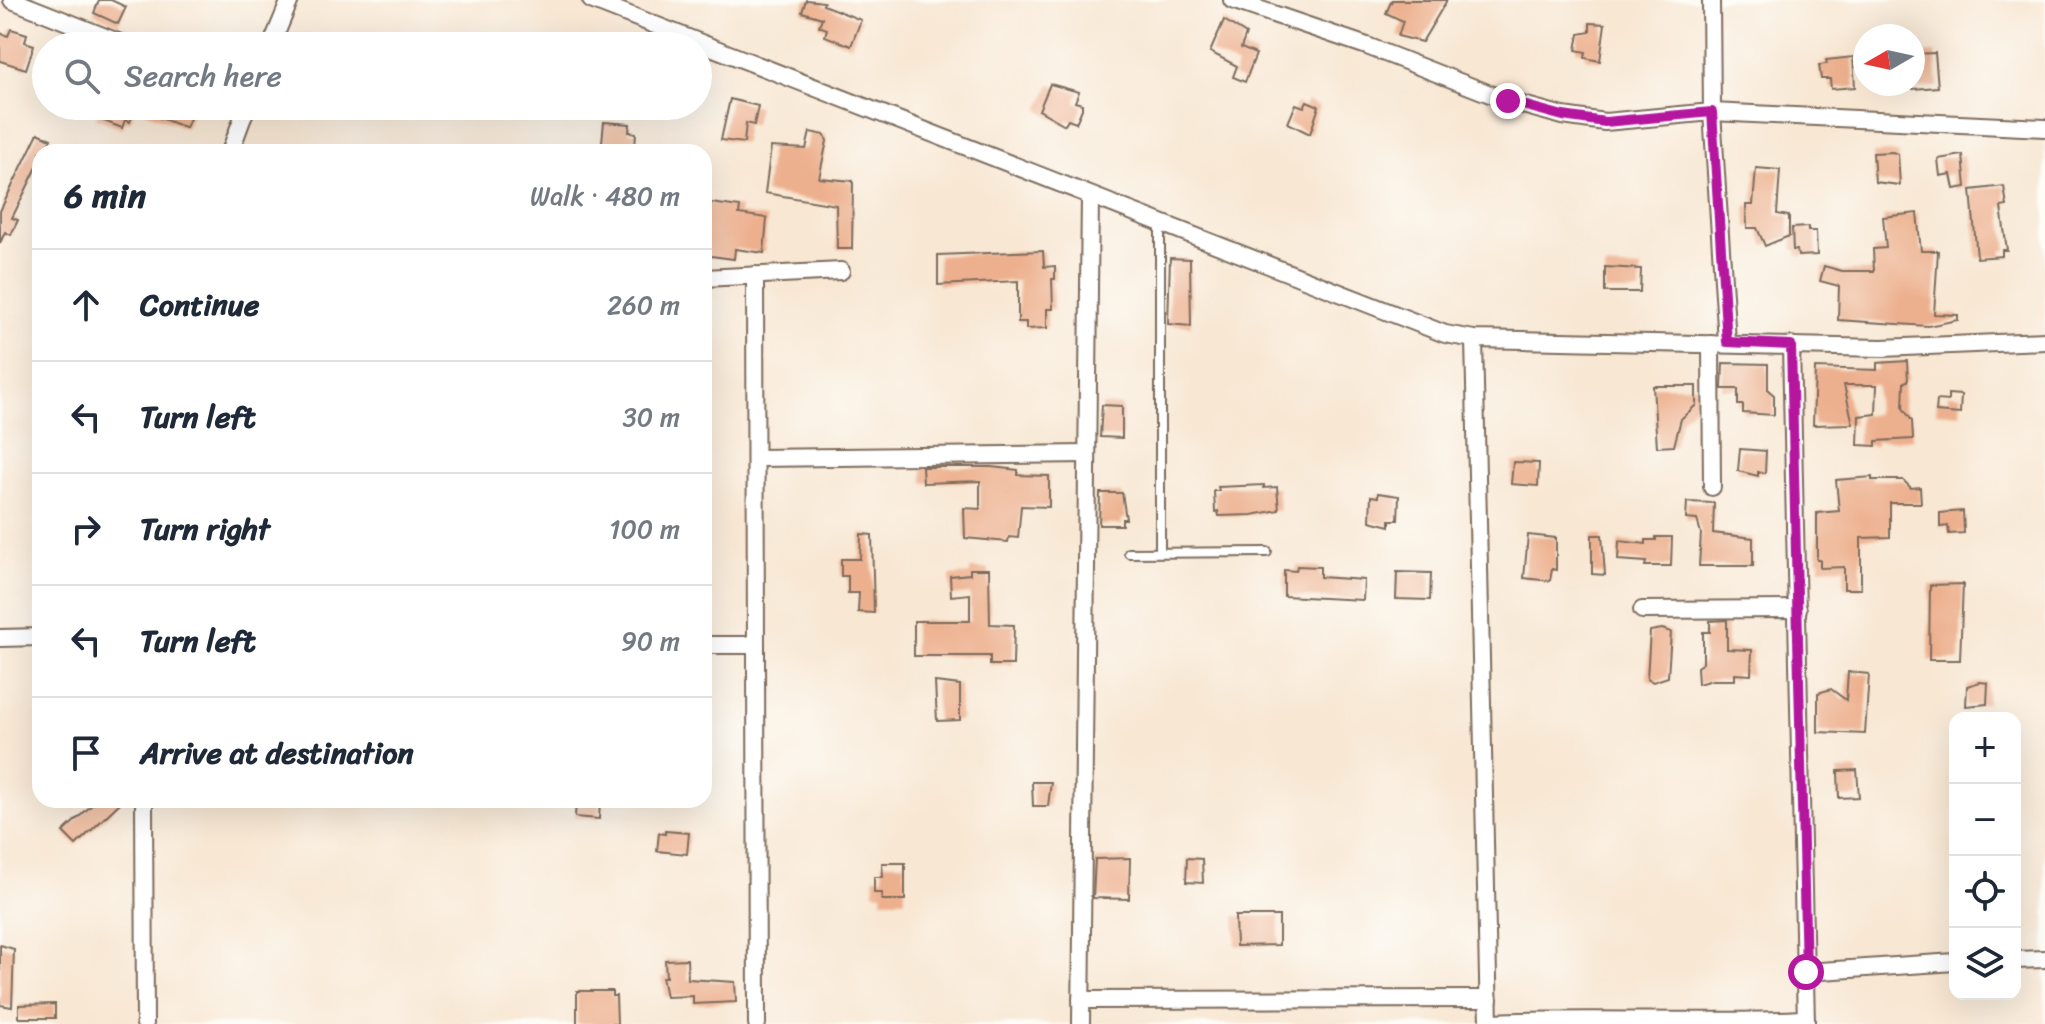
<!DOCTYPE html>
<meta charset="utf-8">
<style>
:root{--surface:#fff;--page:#f6f6f7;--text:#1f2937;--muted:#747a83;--line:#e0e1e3}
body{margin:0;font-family:Sriracha,sans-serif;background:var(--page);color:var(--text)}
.controls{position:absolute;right:24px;bottom:24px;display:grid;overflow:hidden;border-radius:16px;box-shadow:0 8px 32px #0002}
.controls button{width:72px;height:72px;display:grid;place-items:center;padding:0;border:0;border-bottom:2px solid var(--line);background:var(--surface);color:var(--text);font:40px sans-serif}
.compass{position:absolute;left:1853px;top:24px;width:72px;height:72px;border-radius:50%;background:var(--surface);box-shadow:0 8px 32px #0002;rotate:261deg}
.stop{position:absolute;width:24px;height:24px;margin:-18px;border:6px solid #b5179e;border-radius:50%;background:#fff}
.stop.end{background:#b5179e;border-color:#fff;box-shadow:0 2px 8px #0008}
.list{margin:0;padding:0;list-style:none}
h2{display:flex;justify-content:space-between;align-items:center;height:104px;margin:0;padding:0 32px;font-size:34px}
h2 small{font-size:26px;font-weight:400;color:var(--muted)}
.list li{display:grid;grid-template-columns:52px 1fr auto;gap:24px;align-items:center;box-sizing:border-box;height:112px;padding:0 32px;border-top:2px solid var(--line)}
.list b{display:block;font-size:30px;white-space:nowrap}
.list em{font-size:26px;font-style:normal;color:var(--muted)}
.icon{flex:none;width:44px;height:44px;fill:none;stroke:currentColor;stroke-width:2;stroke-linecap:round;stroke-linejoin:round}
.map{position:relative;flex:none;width:2045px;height:1024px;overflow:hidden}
.search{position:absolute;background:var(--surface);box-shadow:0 8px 32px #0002;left:32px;top:32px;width:680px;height:88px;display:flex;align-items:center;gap:20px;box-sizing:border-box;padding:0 28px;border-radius:44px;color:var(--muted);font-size:30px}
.panel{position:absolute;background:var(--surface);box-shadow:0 8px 32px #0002;left:32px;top:144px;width:680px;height:664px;border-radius:24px}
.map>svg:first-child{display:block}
.building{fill:#edb08e}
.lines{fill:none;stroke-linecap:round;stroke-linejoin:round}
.lane-casing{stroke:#7d6c5d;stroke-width:12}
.street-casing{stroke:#7d6c5d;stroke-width:20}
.lane{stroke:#fff;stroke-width:8}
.street{stroke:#fff;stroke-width:16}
.route{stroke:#b5179e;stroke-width:10}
</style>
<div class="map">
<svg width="2045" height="1024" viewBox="0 0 2045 1024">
<rect width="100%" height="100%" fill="#fdfcf7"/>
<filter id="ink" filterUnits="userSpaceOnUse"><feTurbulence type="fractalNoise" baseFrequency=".0125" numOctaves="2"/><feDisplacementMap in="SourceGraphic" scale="16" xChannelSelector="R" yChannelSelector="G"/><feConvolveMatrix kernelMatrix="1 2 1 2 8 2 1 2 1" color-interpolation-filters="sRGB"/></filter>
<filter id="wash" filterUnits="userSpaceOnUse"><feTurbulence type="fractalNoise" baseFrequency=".006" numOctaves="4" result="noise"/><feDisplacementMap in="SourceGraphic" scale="32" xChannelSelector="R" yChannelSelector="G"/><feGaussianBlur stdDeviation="1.8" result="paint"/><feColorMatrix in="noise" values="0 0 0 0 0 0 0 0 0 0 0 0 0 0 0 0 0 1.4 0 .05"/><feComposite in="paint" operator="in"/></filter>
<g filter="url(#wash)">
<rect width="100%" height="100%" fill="#f8e7d3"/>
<g id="blocks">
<g class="building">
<polygon points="99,0 111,0 126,7 118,24 94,13"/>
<polygon points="806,0 824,2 823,5 861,20 851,46 825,36 827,29 819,26 822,18 802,12"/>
<polygon points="1392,0 1447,0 1422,42 1398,36 1403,21 1386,13"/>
<polygon points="1224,20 1246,34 1241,48 1256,54 1245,82 1233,77 1237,66 1210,52"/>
<polygon points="1590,23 1605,24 1600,61 1585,58 1586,52 1576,50 1579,34 1590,32"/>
<polygon points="11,29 27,34 25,42 34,45 26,69 0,61 0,33 8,36"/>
<polygon points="1935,53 1938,87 1913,89 1913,54"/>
<polygon points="1853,57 1855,87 1831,89 1830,79 1821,79 1819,65 1827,64 1826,60"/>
<polygon points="1050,84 1079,92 1075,102 1082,104 1082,109 1076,123 1068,120 1065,125 1039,110"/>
<polygon points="730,99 758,106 754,125 746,123 744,143 721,140"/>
<polygon points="1307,101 1319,106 1310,134 1288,123 1296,104 1304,107"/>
<polygon points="101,106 175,106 192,113 186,128 135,108 130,122 125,120 122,128 96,118"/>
<polygon points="604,122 630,124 629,132 636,133 635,146 625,145 624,152 601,152"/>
<polygon points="810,132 825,135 827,141 819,178 853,181 852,249 837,249 836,205 765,193 771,147 806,149"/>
<polygon points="38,133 51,139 44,152 40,152 40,161 12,218 18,220 11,235 5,232 0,243 0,211"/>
<polygon points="1892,152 1898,154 1900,185 1875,182 1873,153"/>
<polygon points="1963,155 1966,187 1954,189 1951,174 1940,176 1938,159"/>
<polygon points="1756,168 1780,170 1777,214 1789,216 1789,236 1765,246 1757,228 1747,228 1746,205 1753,205"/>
<polygon points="2004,186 2007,206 2001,207 2007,250 2002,250 2002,256 1977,258 1971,190"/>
<polygon points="704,202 740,207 739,214 767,218 764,253 735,249 734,259 704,255"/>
<polygon points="1917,213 1921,251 1938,251 1934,314 1958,315 1958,320 1928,326 1838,320 1839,286 1820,281 1824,266 1842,271 1874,271 1873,249 1886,248 1883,217"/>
<polygon points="1808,227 1808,231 1816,231 1817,255 1798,256 1797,250 1793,250 1792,228"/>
<polygon points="1043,251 1044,267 1055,266 1055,279 1052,279 1053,309 1047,309 1047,328 1026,329 1026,322 1018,322 1018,281 938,285 938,255"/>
<polygon points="1170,258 1190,259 1191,326 1168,324"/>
<polygon points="1605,267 1641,269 1640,292 1605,292"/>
<polygon points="1907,361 1908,381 1904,382 1903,408 1912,421 1913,439 1876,441 1876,446 1858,445 1859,416 1876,414 1877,385 1844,385 1853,424 1813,425 1815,368 1877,370 1877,363"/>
<polygon points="1723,363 1768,364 1768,390 1774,395 1774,415 1743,413 1743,405 1738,405 1738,389 1722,389"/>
<polygon points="1653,386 1696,386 1696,405 1681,419 1674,446 1657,447"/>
<polygon points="1948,394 1961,395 1960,414 1936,412 1937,400 1948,401"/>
<polygon points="1102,405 1122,406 1122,438 1100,437"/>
<polygon points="1740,449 1766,451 1765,473 1758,472 1758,476 1738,471"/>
<polygon points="1513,462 1539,463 1538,486 1511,484"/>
<polygon points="922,467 991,467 1018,470 1018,475 1049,476 1049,507 1021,506 1018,538 1009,537 1008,542 965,538 964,508 980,509 980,481 923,483"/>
<polygon points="1872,477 1872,480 1903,480 1911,488 1920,487 1921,503 1890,503 1890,537 1861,538 1861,589 1844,589 1844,567 1820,568 1820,560 1817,560 1817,513 1839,511 1836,480"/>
<polygon points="1264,485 1264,488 1277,487 1279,510 1252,515 1219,516 1218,511 1215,512 1214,491 1219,491 1218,487"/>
<polygon points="1100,493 1122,493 1126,519 1122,519 1122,525 1099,525"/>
<polygon points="1378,493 1399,496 1398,520 1390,520 1390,526 1370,521 1371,496 1378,497"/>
<polygon points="1687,502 1714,503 1713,533 1753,538 1753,566 1699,566 1701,533 1697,520 1686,519"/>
<polygon points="1963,511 1964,533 1949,534 1948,526 1940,527 1940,513"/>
<polygon points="861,534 872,535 874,613 858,612 859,593 848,593 848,576 841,576 841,559 860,559"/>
<polygon points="1528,535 1556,538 1556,570 1552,569 1550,581 1524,578"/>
<polygon points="1592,535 1602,535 1605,575 1592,574"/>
<polygon points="1656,537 1672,537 1671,566 1645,566 1646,562 1618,560 1619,541 1646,544 1646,540 1656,540"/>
<polygon points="1297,566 1320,567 1320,577 1364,580 1363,600 1284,596 1284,570 1296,571"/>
<polygon points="970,569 989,569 990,624 1014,625 1013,665 990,665 990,656 914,656 914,621 970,621 970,594 951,596 950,576 970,574"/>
<polygon points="1397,572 1431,573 1430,600 1396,599"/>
<polygon points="1963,584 1960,660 1929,660 1930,585"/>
<polygon points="1727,620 1727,649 1752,650 1751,675 1735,674 1735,680 1712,680 1698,684 1697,667 1703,663 1703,632 1710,632 1710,621"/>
<polygon points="1662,629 1671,632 1668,677 1653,682 1647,679 1650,631"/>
<polygon points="1848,672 1869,674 1865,734 1818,732 1818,693 1831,689 1846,700"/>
<polygon points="935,682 960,685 960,720 937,721"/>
<polygon points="1980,682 1988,683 1987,704 1966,706 1967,686"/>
<polygon points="1857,770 1859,797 1839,798 1838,771"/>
<polygon points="1032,782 1051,782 1048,806 1033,806"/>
<polygon points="97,800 123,800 76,845 63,832"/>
<polygon points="576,800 600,803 599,819 575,817"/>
<polygon points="665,831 689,833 687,854 657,851 659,833 665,834"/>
<polygon points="1130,858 1129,899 1093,898 1095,859"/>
<polygon points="1187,858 1202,859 1203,883 1186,882"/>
<polygon points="882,863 905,863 905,900 882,900 882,893 874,893 874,877 883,877"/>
<polygon points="1235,916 1279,916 1279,945 1236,946"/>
<polygon points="0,945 14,949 12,1007 0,1005"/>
<polygon points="687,959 688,979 735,982 736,1002 693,1004 693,996 666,997 662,977 666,977 665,960"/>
<polygon points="577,991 612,991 612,996 616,996 617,1024 577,1024"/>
<polygon points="55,1004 55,1018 19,1018 19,1005"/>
</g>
</g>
</g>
<g filter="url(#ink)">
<use href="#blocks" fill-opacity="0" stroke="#7d6c5d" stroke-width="2"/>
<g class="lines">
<g class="lane-casing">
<g id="lane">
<polyline points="1160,225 1160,552"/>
<polyline points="1129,553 1267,552"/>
</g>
</g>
<g class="street-casing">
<g id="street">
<polyline points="12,0 128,46"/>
<polyline points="591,0 1445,334 1474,339 1882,348 2045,341"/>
<polyline points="1232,0 1367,46 1508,101 1563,116 1605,122 1712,112 2045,128"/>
<polyline points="1711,0 1712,112 1727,342"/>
<polyline points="271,46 290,0"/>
<polyline points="230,152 247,106"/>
<polyline points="755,275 757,1024"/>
<polyline points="704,278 841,271"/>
<polyline points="1474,339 1489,1024"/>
<polyline points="1711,344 1712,487"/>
<polyline points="1791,345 1806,1024"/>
<polyline points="756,458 1087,454"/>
<polyline points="1642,610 1798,609"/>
<polyline points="0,638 40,637"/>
<polyline points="704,645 756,645"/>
<polyline points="144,800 145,1024"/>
<polyline points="2015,960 2045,959"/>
<polyline points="1806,972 1955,962"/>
<polyline points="1081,1000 1489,999"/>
<path d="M1489 1022C1595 1017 1700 1024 1806 1019"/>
<polyline points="1081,1024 1090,197"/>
</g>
</g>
<use href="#lane" class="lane"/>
<use href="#street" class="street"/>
</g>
</g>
<g class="lines" filter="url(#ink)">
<polyline class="route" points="1508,101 1563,116 1605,122 1712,112 1727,342 1791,345 1806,972"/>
</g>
</svg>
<div class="controls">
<button>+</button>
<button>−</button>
<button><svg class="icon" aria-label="locate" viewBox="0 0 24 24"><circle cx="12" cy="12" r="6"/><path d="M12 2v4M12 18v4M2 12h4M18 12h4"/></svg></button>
<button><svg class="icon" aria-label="layers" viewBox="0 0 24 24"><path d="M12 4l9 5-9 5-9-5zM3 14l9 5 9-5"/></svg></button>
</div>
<svg class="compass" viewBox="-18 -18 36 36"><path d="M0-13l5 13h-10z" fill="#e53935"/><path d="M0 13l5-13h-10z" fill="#747a83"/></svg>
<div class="stop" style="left:1806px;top:972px"></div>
<div class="stop end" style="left:1508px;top:101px"></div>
<div class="search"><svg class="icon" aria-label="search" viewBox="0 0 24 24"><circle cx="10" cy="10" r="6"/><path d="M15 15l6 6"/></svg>Search here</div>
<section class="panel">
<h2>6 min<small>Walk · 480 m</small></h2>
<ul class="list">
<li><svg class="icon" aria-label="ahead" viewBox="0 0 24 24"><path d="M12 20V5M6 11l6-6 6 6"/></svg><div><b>Continue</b></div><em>260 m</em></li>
<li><svg class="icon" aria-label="left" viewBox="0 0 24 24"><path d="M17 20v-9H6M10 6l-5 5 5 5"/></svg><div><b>Turn left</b></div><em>30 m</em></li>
<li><svg class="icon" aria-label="right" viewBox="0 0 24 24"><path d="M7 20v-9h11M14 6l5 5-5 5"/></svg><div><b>Turn right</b></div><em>100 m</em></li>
<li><svg class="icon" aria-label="left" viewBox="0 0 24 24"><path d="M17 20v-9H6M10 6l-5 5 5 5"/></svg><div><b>Turn left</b></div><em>90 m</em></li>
<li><svg class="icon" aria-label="arrive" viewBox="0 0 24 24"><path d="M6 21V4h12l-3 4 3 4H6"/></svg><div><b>Arrive at destination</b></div></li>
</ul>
</section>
</div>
